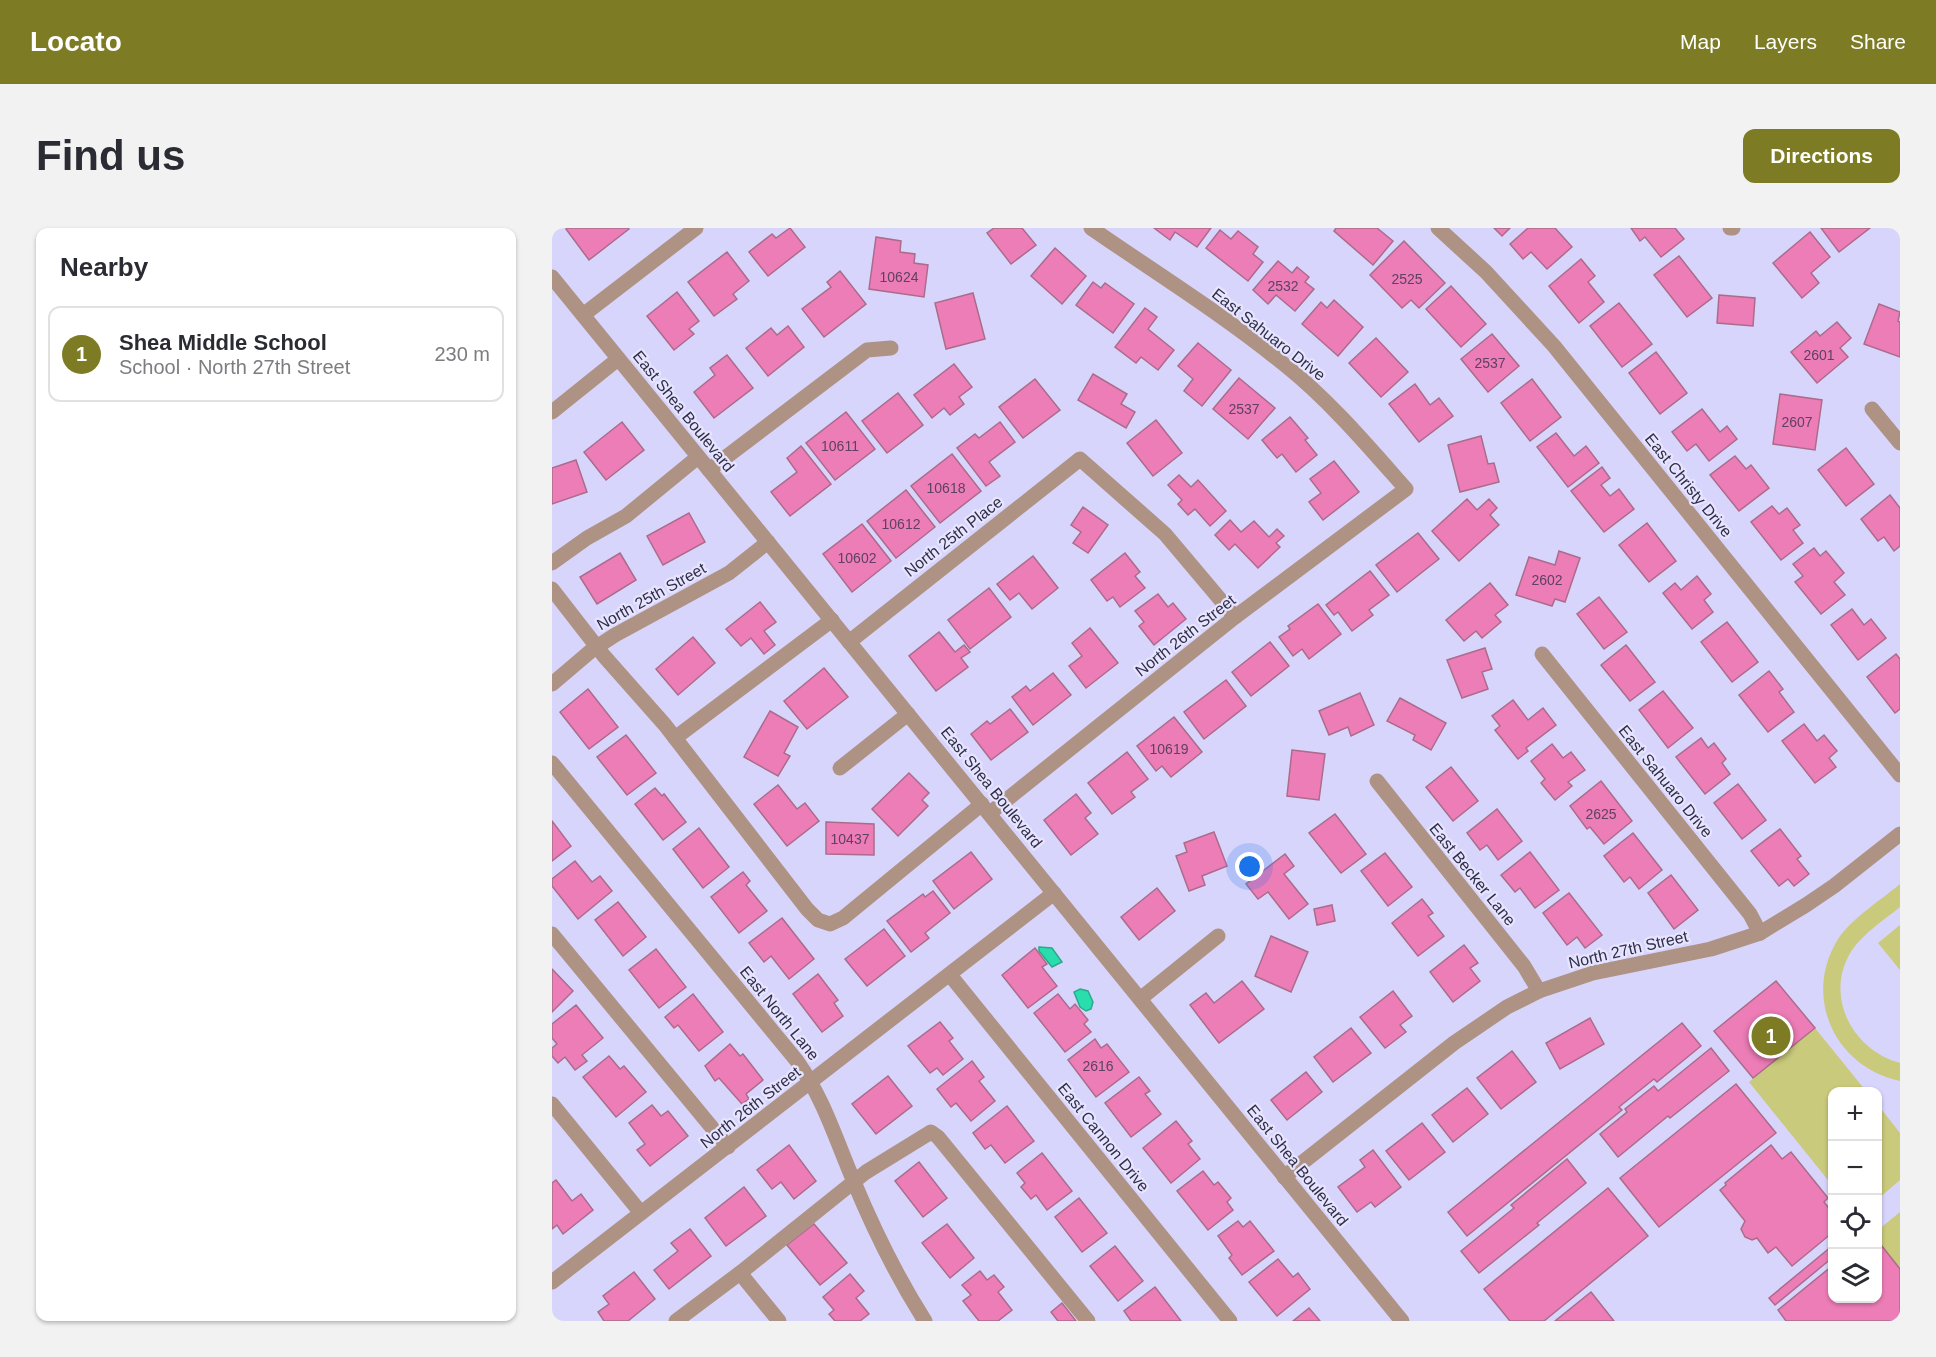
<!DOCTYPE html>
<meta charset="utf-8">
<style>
:root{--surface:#fff;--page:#f2f2f3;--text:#2b2b33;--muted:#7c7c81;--line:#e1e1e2;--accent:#7d7c24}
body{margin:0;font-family:Arial,sans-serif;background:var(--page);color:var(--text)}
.controls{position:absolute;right:18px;bottom:18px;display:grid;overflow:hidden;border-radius:12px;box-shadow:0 2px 4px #0004}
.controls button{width:54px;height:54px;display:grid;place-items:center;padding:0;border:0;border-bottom:2px solid var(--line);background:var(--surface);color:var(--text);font:30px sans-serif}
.you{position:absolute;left:698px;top:639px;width:21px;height:21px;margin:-15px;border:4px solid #fff;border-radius:50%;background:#1a73e8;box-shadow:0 0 0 9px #1a73e833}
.badge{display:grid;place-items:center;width:39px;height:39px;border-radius:50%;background:var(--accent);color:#fff;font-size:20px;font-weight:700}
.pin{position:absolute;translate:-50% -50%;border:3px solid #fff;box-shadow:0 2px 6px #0006}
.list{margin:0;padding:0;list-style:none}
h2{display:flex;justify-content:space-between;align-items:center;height:78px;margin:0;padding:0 24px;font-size:26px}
h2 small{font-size:20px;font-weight:400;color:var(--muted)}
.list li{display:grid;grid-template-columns:39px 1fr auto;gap:18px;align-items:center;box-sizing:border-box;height:96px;margin:0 12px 12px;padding:0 12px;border:2px solid var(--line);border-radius:12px}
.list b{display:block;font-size:22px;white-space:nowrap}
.list p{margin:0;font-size:20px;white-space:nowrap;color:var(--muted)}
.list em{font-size:20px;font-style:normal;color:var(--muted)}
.icon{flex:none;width:33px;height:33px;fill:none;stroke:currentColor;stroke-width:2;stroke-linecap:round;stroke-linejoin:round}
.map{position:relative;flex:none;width:1348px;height:1093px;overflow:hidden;border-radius:12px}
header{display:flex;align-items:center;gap:36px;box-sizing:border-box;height:84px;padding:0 30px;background:var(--accent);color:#fff}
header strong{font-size:28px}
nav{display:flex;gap:33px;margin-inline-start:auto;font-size:21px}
.intro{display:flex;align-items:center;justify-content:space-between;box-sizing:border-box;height:144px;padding:0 36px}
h1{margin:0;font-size:42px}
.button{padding:15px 27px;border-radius:12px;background:var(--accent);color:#fff;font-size:21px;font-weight:700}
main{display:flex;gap:36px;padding:0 36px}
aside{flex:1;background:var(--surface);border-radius:12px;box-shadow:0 2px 4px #0004}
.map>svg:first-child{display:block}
.green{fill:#c9ca7b}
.water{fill:#2addad;stroke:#2ca88e;stroke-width:1.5}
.building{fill:#ed7db7;stroke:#ab6c8b;stroke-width:1.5}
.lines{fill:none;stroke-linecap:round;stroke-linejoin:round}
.minor{stroke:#ae9283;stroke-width:15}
.labels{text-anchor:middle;stroke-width:4.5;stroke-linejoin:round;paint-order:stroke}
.number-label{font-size:14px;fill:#5f4163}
.street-label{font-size:16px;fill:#302d47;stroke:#e6e4fe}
</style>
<header>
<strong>Locato</strong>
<nav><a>Map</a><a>Layers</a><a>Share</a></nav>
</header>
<div class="intro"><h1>Find us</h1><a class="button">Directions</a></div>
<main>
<aside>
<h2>Nearby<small></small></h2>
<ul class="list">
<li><span class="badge">1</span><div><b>Shea Middle School</b><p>School · North 27th Street</p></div><em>230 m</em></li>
</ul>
</aside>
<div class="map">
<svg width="1348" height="1093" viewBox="0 0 1348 1093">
<rect width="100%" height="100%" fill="#d8d5fc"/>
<g class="green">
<path d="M1348 656V679C1332 692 1312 705 1300 722 1271 767 1300 822 1348 835V853C1283 839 1250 769 1286 711 1301 689 1328 673 1348 656Z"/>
<polygon points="1348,697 1348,742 1326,715"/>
<polygon points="1263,800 1314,863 1280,864 1280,957 1197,854"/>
<polygon points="1326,877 1348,905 1348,952 1326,971"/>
<polygon points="1348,984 1348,1041 1326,1013 1326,1002"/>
</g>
<g class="water">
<polygon points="487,719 500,720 510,734 500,739 487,723"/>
<polygon points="528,761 536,763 541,774 539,781 534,783 528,779 522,764"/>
</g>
<g class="building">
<polygon points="15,0 76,0 77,1 37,32 14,1"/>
<polygon points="238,0 253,19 216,48 197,24 220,6 224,10"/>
<polygon points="442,0 470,0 484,17 459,36 435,5"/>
<polygon points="602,0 659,0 645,19 623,4 618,12"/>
<polygon points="784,0 825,0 841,13 821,37 782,3"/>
<polygon points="942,0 958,0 950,8"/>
<polygon points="976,0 1003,0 1020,19 995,41 979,24 971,31 958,16"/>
<polygon points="1079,0 1123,0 1132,11 1109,29 1093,9 1088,13"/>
<polygon points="1269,0 1318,0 1287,24"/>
<polygon points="668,2 679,11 686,3 706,19 701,26 711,34 696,53 654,20"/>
<polygon points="1258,4 1278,29 1259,45 1267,55 1250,70 1221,35"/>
<polygon points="324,9 349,13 348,24 363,26 362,35 376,37 372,69 317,61"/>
<polygon points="852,13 893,55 867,80 859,72 850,80 818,47"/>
<polygon points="503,20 534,48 510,76 479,48"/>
<polygon points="175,24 197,53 181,66 185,71 162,88 136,54"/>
<polygon points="1127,28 1160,70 1135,89 1102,47"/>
<polygon points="1029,31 1043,48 1036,54 1052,74 1027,95 997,58"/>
<polygon points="726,33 740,45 745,39 757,49 753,54 762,61 743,83 724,67 716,76 701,62"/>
<polygon points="288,43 314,76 272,109 250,81 279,59 275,54"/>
<polygon points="541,54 549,60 553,55 582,76 561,105 524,77"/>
<polygon points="899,58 934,96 909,119 874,81"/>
<polygon points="125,64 147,93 137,101 142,106 122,122 95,88"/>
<polygon points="421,65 433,111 394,121 383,75"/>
<polygon points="1167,67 1203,70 1201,98 1165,95"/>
<polygon points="782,72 811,99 786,128 750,96 769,74 775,80"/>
<polygon points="1067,75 1100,116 1070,139 1038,98"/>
<polygon points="1327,76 1348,84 1346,93 1348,94 1348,129 1312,116"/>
<polygon points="593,80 605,89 596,101 622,122 606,142 589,129 584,135 563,119"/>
<polygon points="1285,94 1299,110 1288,120 1296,129 1265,155 1239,124 1264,103 1268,108"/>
<polygon points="236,98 252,119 216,148 194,120 219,100 225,107"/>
<polygon points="940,106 967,138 936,164 909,131"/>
<polygon points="824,110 856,144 829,169 797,135"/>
<polygon points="646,115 679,142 650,178 632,163 641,151 626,138"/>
<polygon points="1104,124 1135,165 1108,186 1077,145"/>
<polygon points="175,127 201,160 162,190 142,164 163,147 158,140"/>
<polygon points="402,136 420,159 407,169 412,176 398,187 392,180 380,190 362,167"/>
<polygon points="541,146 575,166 569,176 583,184 574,200 526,172"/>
<polygon points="687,150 723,180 696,211 661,181"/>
<polygon points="483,151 508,182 471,210 447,179"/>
<polygon points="980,151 1009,189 978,213 949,175"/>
<polygon points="863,156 878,177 887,170 901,188 867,214 837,176"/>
<polygon points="346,165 371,197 335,225 310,193"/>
<polygon points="1228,166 1270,172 1263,222 1221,216"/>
<polygon points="1150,181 1168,204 1175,198 1185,211 1157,233 1144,216 1135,223 1120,204"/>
<polygon points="294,184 323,221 283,252 254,215"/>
<polygon points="738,189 756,210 753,212 765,227 744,244 730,226 725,230 710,212"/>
<polygon points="604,192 630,225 601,248 575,215"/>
<polygon points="70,194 92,222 54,252 32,224"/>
<polygon points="448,194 463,214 437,234 448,248 434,258 405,220 423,206 427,210"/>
<polygon points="1004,205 1022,228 1034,218 1047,235 1016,259 985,219"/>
<polygon points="929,208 936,236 942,235 947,254 908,264 896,217"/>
<polygon points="249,218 279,256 238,288 219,264 245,244 235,230"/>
<polygon points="1294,220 1322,256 1294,278 1266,242"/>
<polygon points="400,226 429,263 388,295 359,258"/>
<polygon points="1183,228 1194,241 1199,237 1217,260 1187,283 1158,247"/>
<polygon points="24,232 35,264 0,276 0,240"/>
<polygon points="782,233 807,264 771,292 757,274 769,265 758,251"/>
<polygon points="1050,239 1058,250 1049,257 1058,268 1067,261 1082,281 1052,304 1019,263"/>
<polygon points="627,247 639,259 646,252 674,283 658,298 643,281 636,287 626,276 630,272 616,257"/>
<polygon points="354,262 383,299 344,330 315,293"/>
<polygon points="1338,267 1348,280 1348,318 1342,323 1332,309 1326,313 1309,291"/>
<polygon points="915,271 925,282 937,271 945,280 938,287 947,297 907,333 880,303"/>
<polygon points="1220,278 1227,286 1235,280 1248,297 1241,302 1251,315 1229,332 1199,294"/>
<polygon points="531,279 556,297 536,325 521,315 529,304 519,297"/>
<polygon points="137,285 153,314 111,337 95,308"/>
<polygon points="678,292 689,304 702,293 717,309 725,301 732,308 724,315 728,319 706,340 683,316 677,322 663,307"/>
<polygon points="1095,295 1124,333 1097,354 1067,317"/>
<polygon points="310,296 339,333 300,364 271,326"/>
<polygon points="866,305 887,331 845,364 824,337"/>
<polygon points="1262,320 1268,328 1274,323 1292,345 1282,354 1293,367 1269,386 1243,354 1251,348 1241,336"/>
<polygon points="1007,323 1028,330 1013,374 1003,371 1000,378 964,367 977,329 1003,337"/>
<polygon points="68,325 84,352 45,376 28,349"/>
<polygon points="573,325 588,344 583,348 593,360 568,379 561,369 555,373 539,352"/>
<polygon points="481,328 506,360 480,381 467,365 458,372 445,356"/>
<polygon points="818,343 837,367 817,382 821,387 800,403 786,384 782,387 774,377"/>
<polygon points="1145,348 1159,366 1152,372 1161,384 1140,401 1111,365 1123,355 1129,362"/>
<polygon points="938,355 956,377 943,387 949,394 930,410 924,403 912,413 894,392"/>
<polygon points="437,360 459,389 418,421 396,392"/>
<polygon points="606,366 616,379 621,375 634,391 602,417 587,398 592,394 583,383"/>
<polygon points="1047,369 1075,404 1052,421 1025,386"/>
<polygon points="208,374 224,394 212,403 223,417 212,426 199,410 189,418 174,401"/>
<polygon points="766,376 789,406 757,431 750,421 741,428 727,409 738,401 736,398"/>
<polygon points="1300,381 1312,397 1319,391 1334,410 1306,432 1279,397"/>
<polygon points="1175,394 1206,434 1180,454 1149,414"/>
<polygon points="538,400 566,435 534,460 517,438 530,428 520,415"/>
<polygon points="387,404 403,424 412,417 418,424 409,430 416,439 384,463 357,428"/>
<polygon points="141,409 163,435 126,467 104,441"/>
<polygon points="718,414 737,438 699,468 680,444"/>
<polygon points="1074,417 1103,454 1078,473 1049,437"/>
<polygon points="933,420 940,441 930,444 936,461 910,470 895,432"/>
<polygon points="1344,426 1348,431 1348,481 1343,485 1315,449"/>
<polygon points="272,440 296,469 255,501 232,473"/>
<polygon points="1217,443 1231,461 1227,464 1242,484 1216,504 1187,467"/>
<polygon points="501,445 519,467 481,497 460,469 474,458 478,463"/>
<polygon points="674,452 694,478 652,511 632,484"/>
<polygon points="36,461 66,499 37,521 8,484"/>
<polygon points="1111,463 1141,500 1116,520 1087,482"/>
<polygon points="808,465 822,497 799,508 796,499 777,507 767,483"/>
<polygon points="848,470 894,495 879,522 861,512 863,507 835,493"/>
<polygon points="961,472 976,492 991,480 1004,497 974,520 976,523 966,531 943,502 948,498 940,488"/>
<polygon points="458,481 476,504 439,532 419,506 435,493 438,496"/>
<polygon points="218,483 246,499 232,525 238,528 226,548 192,529"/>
<polygon points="622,489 650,524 619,549 610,538 604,543 585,518"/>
<polygon points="1252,496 1265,513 1272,507 1285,523 1277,530 1284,539 1263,555 1230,513"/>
<polygon points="74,507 104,545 75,567 45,529"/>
<polygon points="1149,510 1156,520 1162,515 1174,531 1170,535 1178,546 1153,566 1124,529"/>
<polygon points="1000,516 1011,530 1019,524 1033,542 1016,554 1020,558 1003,572 989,555 993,551 979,533"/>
<polygon points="740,522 773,526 767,572 735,568"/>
<polygon points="575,524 596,551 579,564 583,569 560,586 536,555"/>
<polygon points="899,539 926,573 901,593 874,559"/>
<polygon points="357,545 377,565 370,572 376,578 346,608 320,581"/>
<polygon points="1049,553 1080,593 1052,616 1038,599 1035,601 1018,578"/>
<polygon points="1186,556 1214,592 1190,611 1162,575"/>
<polygon points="226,557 245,581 253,575 267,593 235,618 202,576"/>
<polygon points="103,560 110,568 112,566 134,594 111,612 83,576"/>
<polygon points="524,566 539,585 533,590 546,606 519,627 492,592"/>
<polygon points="945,581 970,613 946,632 935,617 928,622 915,605"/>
<polygon points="783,586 814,626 789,645 757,605"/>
<polygon points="0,593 19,618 0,633"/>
<polygon points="274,594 322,596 322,627 274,626"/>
<polygon points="147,600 177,639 151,660 121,621"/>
<polygon points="1228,601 1249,628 1245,631 1257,646 1242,658 1236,651 1227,658 1199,623"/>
<polygon points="662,604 675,638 650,648 653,657 637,663 624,628 635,624 632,615"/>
<polygon points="1081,605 1110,642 1087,661 1078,649 1072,654 1052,628"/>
<polygon points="419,624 440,651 402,681 381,653"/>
<polygon points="978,624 1007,662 983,680 968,660 963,664 949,647"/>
<polygon points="833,625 860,659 836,678 809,643"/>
<polygon points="733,626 742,638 732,646 756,676 737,691 716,664 706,671 694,656"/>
<polygon points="23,633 40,654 48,648 60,663 26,691 0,658 0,651"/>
<polygon points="191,644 198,653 194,657 215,683 187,705 159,669"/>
<polygon points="1119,647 1146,682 1122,701 1096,665"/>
<polygon points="605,660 623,683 587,712 569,689"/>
<polygon points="381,663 398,685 373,705 377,710 359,724 335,693 371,666 373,669"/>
<polygon points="1017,665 1050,707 1033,720 1025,709 1015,717 991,685"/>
<polygon points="870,671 881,685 876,688 892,708 866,728 840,695"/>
<polygon points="66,674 94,709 71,728 43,692"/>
<polygon points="780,677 783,693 765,697 762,681"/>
<polygon points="230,690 262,731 237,751 219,728 212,734 197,715"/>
<polygon points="332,701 353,728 315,758 293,731"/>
<polygon points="719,708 756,724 739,764 703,748"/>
<polygon points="912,717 926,735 918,740 928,753 901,774 878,744"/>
<polygon points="483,720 495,736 490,739 505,758 476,780 450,747"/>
<polygon points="104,721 134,759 107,780 77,742"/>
<polygon points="0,741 21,763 0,784"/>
<polygon points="266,746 286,772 282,775 291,788 270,804 241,766"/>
<polygon points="690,753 712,781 667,815 638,777 654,765 662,775"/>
<polygon points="1224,753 1263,800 1201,850 1162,803"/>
<polygon points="841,763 860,788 848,797 854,804 833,820 808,789"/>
<polygon points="141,766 171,804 147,823 126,797 122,800 113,789"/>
<polygon points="506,766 518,781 523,776 536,792 532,796 539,804 513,824 482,785"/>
<polygon points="24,777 51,810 30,827 35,833 23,842 13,829 6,835 0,828 0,820 5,816 0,810 0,796"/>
<polygon points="1038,790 1052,816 1008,841 994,815"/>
<polygon points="388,794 401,810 397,813 411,831 391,847 385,840 378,845 356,818"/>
<polygon points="1130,795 1149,818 1105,854 1102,851 1067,879 1070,882 915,1008 896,984"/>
<polygon points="799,800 819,825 781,854 762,829"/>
<polygon points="543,811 549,820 555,816 577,844 544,869 516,832"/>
<polygon points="178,816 188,828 191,826 211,852 194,866 197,871 190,876 167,850 163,853 153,838"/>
<polygon points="1159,820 1177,843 1118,890 1116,888 1066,929 1048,906 1075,884 1073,881 1102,858 1106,863"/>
<polygon points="960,823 984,854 949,881 925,850"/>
<polygon points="57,828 68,841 72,838 94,864 64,889 31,849"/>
<polygon points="420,833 432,849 427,853 443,873 419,893 404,875 399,879 385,861"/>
<polygon points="754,844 770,864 735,892 719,872"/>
<polygon points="336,848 360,878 324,906 300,876"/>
<polygon points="587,849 598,863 593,866 609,886 579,909 553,875"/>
<polygon points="1184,856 1224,905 1107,999 1068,950"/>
<polygon points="915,860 936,886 901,914 880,887"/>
<polygon points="100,877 109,888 116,883 136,908 98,938 85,922 93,916 77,895"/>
<polygon points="455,878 482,913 453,935 439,917 433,921 421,905"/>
<polygon points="624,893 640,913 636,916 648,931 619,955 591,920"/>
<polygon points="870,895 893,924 857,952 834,923"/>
<polygon points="237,917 264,953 242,971 229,954 220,961 205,942"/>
<polygon points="1219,917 1230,931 1239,924 1276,970 1272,974 1280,984 1280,1005 1240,1038 1224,1019 1216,1025 1205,1010 1200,1012 1193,1009 1189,1001 1193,993 1168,962 1174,957 1173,955"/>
<polygon points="821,922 849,959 823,979 819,974 805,984 786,959 813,939 808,932"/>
<polygon points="490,925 520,963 495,982 484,967 479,971 469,959 473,955 465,945"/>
<polygon points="1015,931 1034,955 985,995 987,997 927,1045 909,1023 962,980 959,977"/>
<polygon points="367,934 395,970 371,989 343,953"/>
<polygon points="651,943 662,957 666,954 679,970 675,974 681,982 656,1002 625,963"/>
<polygon points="4,952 20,973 29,966 41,982 11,1006 5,997 0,1001 0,955"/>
<polygon points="192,959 214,988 174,1018 153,990"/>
<polygon points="1056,960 1096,1008 992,1093 958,1093 932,1061"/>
<polygon points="527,970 555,1005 530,1024 503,989"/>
<polygon points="686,993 691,999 698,993 722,1023 690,1047 677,1030 680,1027 666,1008"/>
<polygon points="262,996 295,1035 268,1057 235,1017"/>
<polygon points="395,996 422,1030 398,1050 370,1015"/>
<polygon points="138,1001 159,1028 117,1061 102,1042 126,1023 119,1015"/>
<polygon points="1326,1013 1348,1041 1348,1090 1344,1093 1234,1093 1226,1082 1280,1038 1280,1070 1326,1070"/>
<polygon points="563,1018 591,1053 566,1073 538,1038"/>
<polygon points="1280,1018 1280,1030 1223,1077 1217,1070"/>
<polygon points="726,1031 741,1049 746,1045 758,1061 725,1088 697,1054"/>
<polygon points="428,1043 435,1052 442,1047 452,1059 446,1064 460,1082 446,1093 427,1093 411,1073 419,1067 410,1057"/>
<polygon points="82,1044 103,1071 76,1093 52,1093 46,1084 57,1076 51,1068"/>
<polygon points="298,1046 312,1063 304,1070 317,1086 308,1093 283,1093 277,1086 282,1082 271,1069"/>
<polygon points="603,1059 629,1093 579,1093 572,1083"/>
<polygon points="1039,1064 1062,1093 1003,1093"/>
<polygon points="510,1075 524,1093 506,1093 499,1084"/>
<polygon points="757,1080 768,1093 741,1093"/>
</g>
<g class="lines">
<g class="minor">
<polyline points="886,0 934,44 1002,118 1348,547"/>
<polyline points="1178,0 1181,0"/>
<polyline points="0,49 850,1093"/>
<polyline points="31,87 144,0"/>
<polyline points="1320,181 1348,215"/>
<polyline points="0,184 66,131"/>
<polyline points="157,242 315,122 339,120"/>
<polyline points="0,335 35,310 74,288 146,229"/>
<polyline points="0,361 52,428 113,497 255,681 266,692 278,696 291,690 430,576"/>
<polyline points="297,414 528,231 613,306 683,389"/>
<polyline points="990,426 1198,686 1208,705"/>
<polyline points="0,456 40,422 63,407 177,345 216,314"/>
<polyline points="123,510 280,392"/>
<path d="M0 535 245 833C272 871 284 912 302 954 322 1002 345 1049 373 1093"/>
<polyline points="288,540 356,486"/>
<polyline points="825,553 972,738 987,763"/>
<path d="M438 585 683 389 854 261C816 218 778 173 733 137 672 87 604 45 539 0"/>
<polyline points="0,706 176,919"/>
<polyline points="398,747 678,1093"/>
<polyline points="588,771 666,708"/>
<polyline points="0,876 89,985"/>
<polyline points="732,949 902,815 955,779 987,763 1041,745 1159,721 1208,705 1254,677 1282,658 1348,606"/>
<polyline points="188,1045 227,1093"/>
<polyline points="0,1054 502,665"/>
<polyline points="124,1093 188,1045 314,944 379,904 386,909 536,1093"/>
</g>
</g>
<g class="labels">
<g class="number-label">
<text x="347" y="54">10624</text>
<text x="855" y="56">2525</text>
<text x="731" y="63">2532</text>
<text x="1267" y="132">2601</text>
<text x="938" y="140">2537</text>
<text x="692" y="186">2537</text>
<text x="1245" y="199">2607</text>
<text x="288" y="223">10611</text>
<text x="394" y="265">10618</text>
<text x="349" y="301">10612</text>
<text x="305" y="335">10602</text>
<text x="995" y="357">2602</text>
<text x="617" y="526">10619</text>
<text x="1049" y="591">2625</text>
<text x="298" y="616">10437</text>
<text x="546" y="843">2616</text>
</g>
<g class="street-label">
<text transform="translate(717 106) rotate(38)" y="6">East Sahuaro Drive</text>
<text transform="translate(132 183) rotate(51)" y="6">East Shea Boulevard</text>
<text transform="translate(1137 257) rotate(51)" y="6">East Christy Drive</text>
<text transform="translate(401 308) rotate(-38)" y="6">North 25th Place</text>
<text transform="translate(99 368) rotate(-29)" y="6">North 25th Street</text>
<text transform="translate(633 407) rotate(-38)" y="6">North 26th Street</text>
<text transform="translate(1114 553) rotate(51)" y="6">East Sahuaro Drive</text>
<text transform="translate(440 559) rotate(51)" y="6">East Shea Boulevard</text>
<text transform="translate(921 646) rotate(51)" y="6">East Becker Lane</text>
<text transform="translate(1076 721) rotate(-13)" y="6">North 27th Street</text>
<text transform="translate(228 785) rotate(51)" y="6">East North Lane</text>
<text transform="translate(198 879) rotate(-38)" y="6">North 26th Street</text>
<text transform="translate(552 909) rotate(51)" y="6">East Cannon Drive</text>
<text transform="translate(746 937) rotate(51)" y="6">East Shea Boulevard</text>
</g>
</g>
</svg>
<div class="controls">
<button>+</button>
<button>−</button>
<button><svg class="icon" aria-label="locate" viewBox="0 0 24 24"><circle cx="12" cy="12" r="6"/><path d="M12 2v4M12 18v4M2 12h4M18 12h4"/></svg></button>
<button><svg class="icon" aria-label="layers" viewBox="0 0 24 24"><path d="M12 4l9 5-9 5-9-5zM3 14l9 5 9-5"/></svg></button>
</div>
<div class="you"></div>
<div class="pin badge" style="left:1219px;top:808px">1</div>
</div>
</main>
